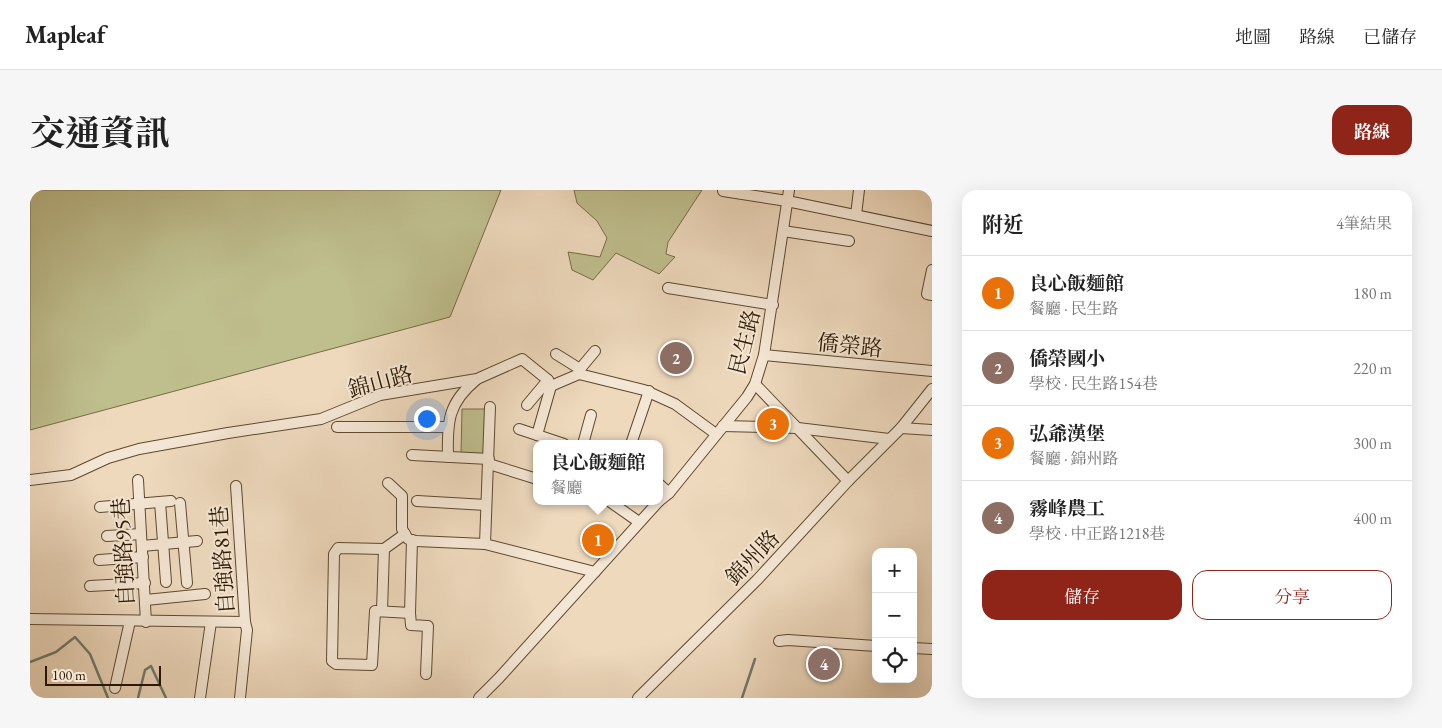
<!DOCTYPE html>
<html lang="zh-TW">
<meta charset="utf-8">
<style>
:root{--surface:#fff;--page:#f6f6f6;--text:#222;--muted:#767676;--line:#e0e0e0;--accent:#8f2418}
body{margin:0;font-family:"EB Garamond","Noto Serif TC",serif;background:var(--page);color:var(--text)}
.controls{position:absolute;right:15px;bottom:15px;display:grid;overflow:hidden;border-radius:10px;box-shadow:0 5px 20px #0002}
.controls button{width:45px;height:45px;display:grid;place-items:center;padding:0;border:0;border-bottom:1px solid var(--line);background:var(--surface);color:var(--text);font:25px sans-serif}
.scale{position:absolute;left:15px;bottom:12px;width:116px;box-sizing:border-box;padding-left:5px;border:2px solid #2e1900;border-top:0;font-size:14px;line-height:18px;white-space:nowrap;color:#2e1900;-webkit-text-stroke:4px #f4e6d4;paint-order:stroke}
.you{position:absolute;left:396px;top:228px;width:18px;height:18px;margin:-12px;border:4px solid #fff;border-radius:50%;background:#1a73e8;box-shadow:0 0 0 8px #1a73e833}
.badge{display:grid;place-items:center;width:32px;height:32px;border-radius:50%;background:var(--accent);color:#fff;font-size:16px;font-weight:700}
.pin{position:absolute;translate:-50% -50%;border:2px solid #fff;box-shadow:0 1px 5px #0006}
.popup{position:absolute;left:503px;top:250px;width:130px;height:65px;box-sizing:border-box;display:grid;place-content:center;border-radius:10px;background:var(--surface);filter:drop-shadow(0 1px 4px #0005);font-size:16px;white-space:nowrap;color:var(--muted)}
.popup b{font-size:19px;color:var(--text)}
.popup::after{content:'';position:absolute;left:50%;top:100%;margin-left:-10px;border:10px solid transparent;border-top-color:var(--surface)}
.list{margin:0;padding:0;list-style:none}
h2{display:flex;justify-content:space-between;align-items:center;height:65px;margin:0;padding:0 20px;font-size:21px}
h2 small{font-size:16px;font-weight:400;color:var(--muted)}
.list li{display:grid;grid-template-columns:32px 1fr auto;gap:15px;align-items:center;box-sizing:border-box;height:75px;padding:0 20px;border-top:1px solid var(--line)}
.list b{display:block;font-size:19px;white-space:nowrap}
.list p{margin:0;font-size:16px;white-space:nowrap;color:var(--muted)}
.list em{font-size:16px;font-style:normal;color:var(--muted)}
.actions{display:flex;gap:10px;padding:15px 20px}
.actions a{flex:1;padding:11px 0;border:1px solid var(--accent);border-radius:15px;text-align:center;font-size:18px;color:var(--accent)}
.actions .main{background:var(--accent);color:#fff}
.icon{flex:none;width:28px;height:28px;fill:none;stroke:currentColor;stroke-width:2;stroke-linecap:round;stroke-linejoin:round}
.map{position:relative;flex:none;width:902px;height:508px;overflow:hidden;border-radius:15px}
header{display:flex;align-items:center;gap:30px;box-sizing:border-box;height:70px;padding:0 25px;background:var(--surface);border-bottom:1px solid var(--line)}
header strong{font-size:24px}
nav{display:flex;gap:28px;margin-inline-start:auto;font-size:18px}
.intro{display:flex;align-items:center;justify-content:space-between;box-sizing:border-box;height:120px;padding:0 30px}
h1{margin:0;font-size:35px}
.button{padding:12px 22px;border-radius:15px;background:var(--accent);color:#fff;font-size:18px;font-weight:700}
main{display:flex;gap:30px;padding:0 30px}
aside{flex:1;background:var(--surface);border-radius:15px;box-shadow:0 5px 20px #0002}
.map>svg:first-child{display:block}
.green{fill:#bfbe8d;stroke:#766c46}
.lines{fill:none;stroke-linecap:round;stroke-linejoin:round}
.stream{stroke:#6e7a6c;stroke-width:2.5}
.minor-casing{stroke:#5e492f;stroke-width:12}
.minor{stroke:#f4e6d4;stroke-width:10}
.labels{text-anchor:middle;stroke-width:4;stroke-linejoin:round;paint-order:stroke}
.street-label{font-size:22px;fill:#2e1900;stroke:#f4e6d4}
</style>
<header>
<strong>Mapleaf</strong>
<nav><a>地圖</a><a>路線</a><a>已儲存</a></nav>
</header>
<div class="intro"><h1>交通資訊</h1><a class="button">路線</a></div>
<main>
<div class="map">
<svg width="902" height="508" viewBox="0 0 902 508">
<rect width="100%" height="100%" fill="#eed9bd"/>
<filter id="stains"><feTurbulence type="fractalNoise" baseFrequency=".004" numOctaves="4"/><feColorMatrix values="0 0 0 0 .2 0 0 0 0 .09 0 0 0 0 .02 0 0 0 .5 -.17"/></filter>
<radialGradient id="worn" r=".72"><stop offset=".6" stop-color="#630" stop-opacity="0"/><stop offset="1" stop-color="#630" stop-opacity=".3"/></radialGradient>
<g class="green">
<polygon points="0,0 471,0 420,127 0,240"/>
<polygon points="544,0 672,0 638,52 636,64 645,67 629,84 586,63 563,90 542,80 538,62 570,67 577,48 567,31 547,13"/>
<polygon points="432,219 456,219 455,265 431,264"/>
</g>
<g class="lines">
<g class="stream">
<polyline points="0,472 26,462 45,447 60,464 78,508"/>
<polyline points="108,508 115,480 121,476 136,508"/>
<polyline points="712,508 725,469"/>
</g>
<g class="minor-casing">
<g id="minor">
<polyline points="693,1 757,11 902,41"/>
<polyline points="826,25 829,0"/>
<polyline points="753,41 819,51"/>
<polyline points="902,80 897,104 902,105"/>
<polyline points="638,98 743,115"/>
<polyline points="526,164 550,179"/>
<polyline points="734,165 902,181"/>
<polyline points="549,184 550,179 565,161"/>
<polyline points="725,194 818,291"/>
<polyline points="497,215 518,190"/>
<polyline points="460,217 455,354 565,382"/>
<polyline points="693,236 768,238 859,249"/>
<polyline points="307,237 417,237"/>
<polyline points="871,238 902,240"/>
<polyline points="489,239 534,254"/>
<polyline points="507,245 521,196"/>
<polyline points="553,254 561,225"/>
<polyline points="601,254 619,201"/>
<polyline points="382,265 459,269"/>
<path d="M418 267C417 232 418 213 446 190"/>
<polyline points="459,274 507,289"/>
<polyline points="0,290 41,285 78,268 109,259 198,243 291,229 350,205 447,189 492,169 518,190 521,196 549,184 614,200 645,214 686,244"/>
<polyline points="108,290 116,432"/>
<polyline points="358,293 372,306 372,339 378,349 386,351 455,354"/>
<polyline points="629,294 639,303"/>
<polyline points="206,296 215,432 217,440 210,508"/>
<polyline points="387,311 456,315"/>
<polyline points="579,311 609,332"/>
<polyline points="629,311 639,303 717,207 725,194 734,165 759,0"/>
<polyline points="130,312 136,392"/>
<polyline points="150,313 157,393"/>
<polyline points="70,317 141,311"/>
<polyline points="375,344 354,359 308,358 304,364 302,471 306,474 342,475 345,421 380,423 382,350"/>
<polyline points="77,346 111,344"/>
<polyline points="112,356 167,351"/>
<polyline points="69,370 113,367"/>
<polyline points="60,396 115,393"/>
<polyline points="116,410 175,404"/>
<polyline points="352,421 354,359"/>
<polyline points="380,423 381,435 398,436 396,484"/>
<polyline points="0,429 215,432"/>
<polyline points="749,451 758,450 846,456"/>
<polyline points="883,458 902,459"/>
<polyline points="85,498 100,431"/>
<polyline points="170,508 181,432"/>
<polyline points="449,508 469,488 629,311"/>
<polyline points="608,508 728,389 818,291 871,238 902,199"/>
</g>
</g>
<use href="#minor" class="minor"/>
</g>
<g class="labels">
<g class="street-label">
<text transform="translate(714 152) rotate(-76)" y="8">民生路</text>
<text transform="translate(820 155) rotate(6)" y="8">僑榮路</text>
<text transform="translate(350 191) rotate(-15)" y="8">錦山路</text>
<text transform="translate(93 362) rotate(-93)" y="8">自強路95巷</text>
<text transform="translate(722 367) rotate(-46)" y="8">錦州路</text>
<text transform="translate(192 370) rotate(-94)" y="8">自強路81巷</text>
</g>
</g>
<rect width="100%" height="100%" filter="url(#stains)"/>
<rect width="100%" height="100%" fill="url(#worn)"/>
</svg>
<div class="controls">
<button>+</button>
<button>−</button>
<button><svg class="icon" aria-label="locate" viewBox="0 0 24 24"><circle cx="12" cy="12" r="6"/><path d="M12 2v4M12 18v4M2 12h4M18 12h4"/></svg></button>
</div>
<div class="scale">100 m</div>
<div class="you"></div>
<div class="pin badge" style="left:568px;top:350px;background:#e8710a">1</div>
<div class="popup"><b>良心飯麵館</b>餐廳</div>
<div class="pin badge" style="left:646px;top:168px;background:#8d6e63">2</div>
<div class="pin badge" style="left:743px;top:234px;background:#e8710a">3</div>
<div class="pin badge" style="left:794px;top:474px;background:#8d6e63">4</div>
</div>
<aside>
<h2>附近<small>4筆結果</small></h2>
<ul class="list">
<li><span class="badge" style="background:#e8710a">1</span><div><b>良心飯麵館</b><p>餐廳 · 民生路</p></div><em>180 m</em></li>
<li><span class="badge" style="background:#8d6e63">2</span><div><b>僑榮國小</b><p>學校 · 民生路154巷</p></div><em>220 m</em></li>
<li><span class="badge" style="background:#e8710a">3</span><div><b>弘爺漢堡</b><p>餐廳 · 錦州路</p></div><em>300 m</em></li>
<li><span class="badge" style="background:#8d6e63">4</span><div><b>霧峰農工</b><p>學校 · 中正路1218巷</p></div><em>400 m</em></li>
</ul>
<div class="actions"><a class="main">儲存</a><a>分享</a></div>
</aside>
</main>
